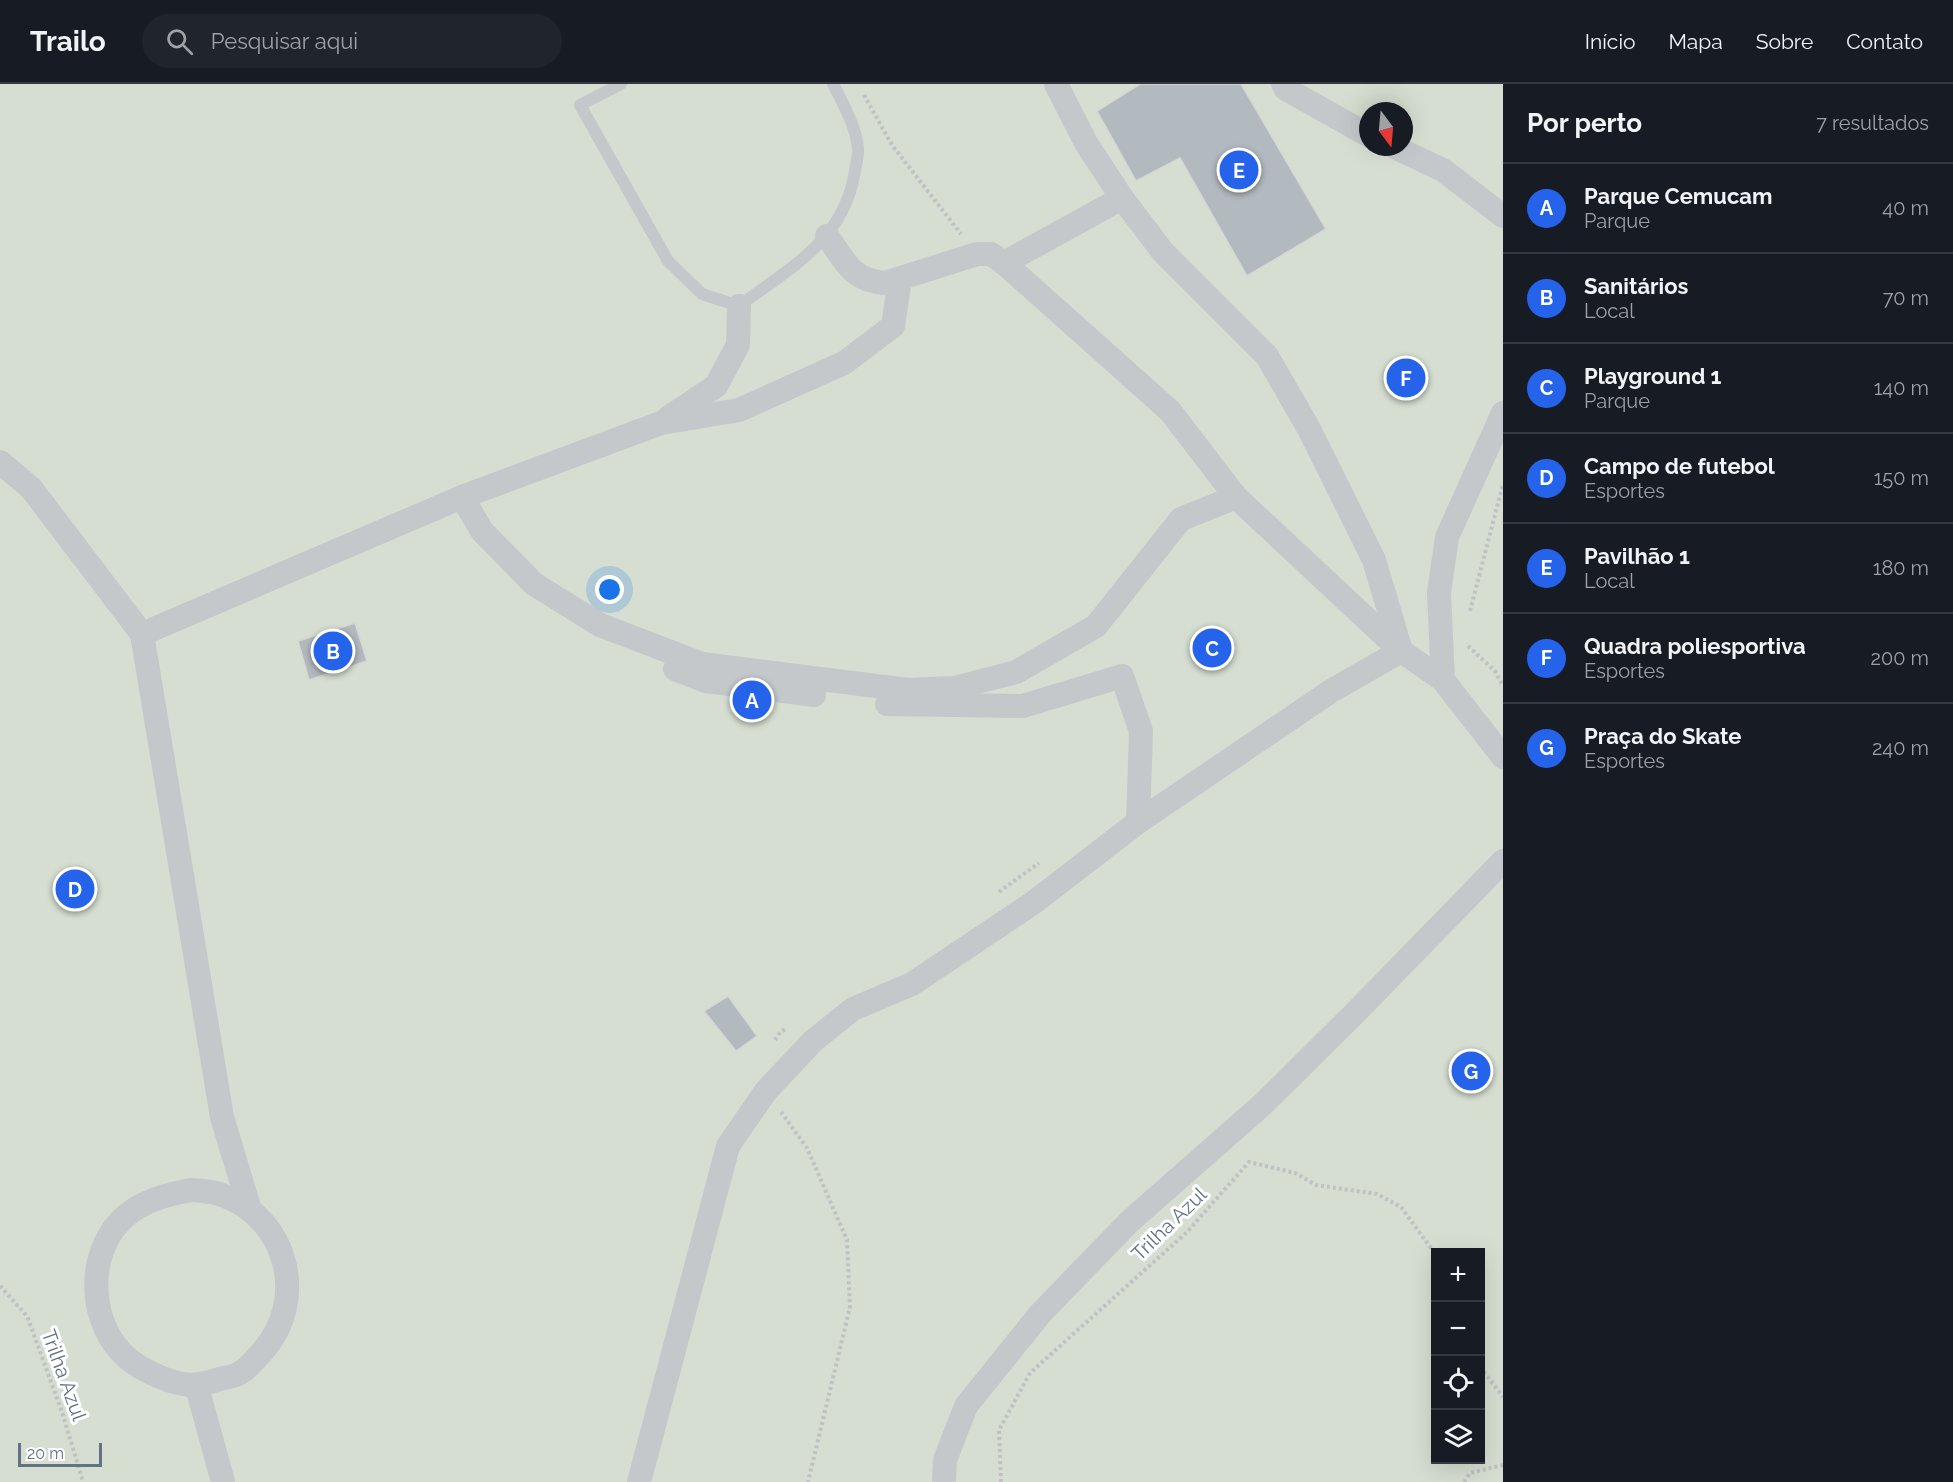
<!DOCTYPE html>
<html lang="pt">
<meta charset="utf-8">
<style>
:root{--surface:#171b24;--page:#20242c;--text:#f1f3f6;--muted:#9ea1a6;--line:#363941;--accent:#2563eb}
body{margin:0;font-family:Raleway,sans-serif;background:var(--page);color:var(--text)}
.controls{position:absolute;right:18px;bottom:18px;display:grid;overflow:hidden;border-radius:0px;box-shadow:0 6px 24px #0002}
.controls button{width:54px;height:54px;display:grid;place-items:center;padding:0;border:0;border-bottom:2px solid var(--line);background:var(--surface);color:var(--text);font:30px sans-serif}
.compass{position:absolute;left:1359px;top:18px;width:54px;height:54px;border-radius:50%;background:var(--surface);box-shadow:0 6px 24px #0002;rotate:164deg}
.scale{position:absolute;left:18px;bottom:15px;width:84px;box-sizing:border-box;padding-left:6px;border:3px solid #617385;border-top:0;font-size:16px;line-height:21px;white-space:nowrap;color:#617385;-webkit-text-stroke:4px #fff;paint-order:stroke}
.you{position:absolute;left:610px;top:506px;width:21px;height:21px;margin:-15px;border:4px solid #fff;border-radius:50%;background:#1a73e8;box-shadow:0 0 0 9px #1a73e833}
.badge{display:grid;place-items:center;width:39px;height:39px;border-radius:50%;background:var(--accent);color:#fff;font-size:20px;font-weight:700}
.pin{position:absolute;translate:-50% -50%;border:3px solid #fff;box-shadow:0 2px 6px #0006}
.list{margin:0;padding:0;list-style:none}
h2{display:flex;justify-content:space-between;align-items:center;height:78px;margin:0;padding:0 24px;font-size:26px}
h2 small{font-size:20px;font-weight:400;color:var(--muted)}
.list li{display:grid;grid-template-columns:39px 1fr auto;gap:18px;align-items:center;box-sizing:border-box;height:90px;padding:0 24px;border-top:2px solid var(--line)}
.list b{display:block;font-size:22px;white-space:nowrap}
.list p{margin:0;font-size:20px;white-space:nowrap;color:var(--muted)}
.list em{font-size:20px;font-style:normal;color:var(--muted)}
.icon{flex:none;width:33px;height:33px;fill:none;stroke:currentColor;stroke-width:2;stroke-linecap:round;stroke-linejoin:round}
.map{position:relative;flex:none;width:1503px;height:1398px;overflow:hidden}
header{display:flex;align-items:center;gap:36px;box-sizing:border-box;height:84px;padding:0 30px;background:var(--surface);border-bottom:2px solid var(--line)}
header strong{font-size:28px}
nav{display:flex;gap:33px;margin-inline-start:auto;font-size:21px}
.search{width:420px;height:54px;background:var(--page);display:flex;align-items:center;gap:15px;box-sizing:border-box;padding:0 21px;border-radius:33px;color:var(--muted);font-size:22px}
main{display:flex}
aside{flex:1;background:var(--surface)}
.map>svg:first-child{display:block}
.green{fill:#d5ded1;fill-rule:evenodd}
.building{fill:#b3babf;stroke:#d6d7d4;stroke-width:1.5}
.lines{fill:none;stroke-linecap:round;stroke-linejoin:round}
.path{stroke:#c0c1c3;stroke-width:4;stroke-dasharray:3 3;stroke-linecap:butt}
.lane{stroke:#c4c8cb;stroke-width:12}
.street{stroke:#c4c8cb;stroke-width:24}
.labels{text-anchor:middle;stroke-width:6;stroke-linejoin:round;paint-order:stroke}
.street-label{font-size:20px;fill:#617385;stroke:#fff}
</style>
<header>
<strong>Trailo</strong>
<div class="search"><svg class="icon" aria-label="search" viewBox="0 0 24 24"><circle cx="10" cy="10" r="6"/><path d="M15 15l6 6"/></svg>Pesquisar aqui</div>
<nav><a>Início</a><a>Mapa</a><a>Sobre</a><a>Contato</a></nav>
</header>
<main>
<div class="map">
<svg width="1503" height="1398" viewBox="0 0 1503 1398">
<rect width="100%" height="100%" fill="#f5f5f1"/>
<path class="green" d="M0 0H1503V1398H0ZM1368 27H1404V63H1368ZM1436 1168H1480V1376H1436Z"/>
<g class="building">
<polygon points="1140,0 1241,0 1326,145 1247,192 1180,74 1136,97 1097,27"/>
<polygon points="355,539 367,577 309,596 298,557"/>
<polygon points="728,912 757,952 736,967 704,927"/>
</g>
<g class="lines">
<g class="path">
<polyline points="864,11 892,61 961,150"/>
<polyline points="1470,527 1503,400"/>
<polyline points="1468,562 1495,587 1503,602"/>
<polyline points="999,808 1039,779"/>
<polyline points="775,956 780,948 786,945"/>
<polyline points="781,1028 807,1064 847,1156 850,1223 808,1398"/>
<polyline points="0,1202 27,1232 62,1328 83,1398"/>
<polyline points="1480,1283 1503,1313"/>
<polyline points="1001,1398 999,1346 1030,1289 1187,1148 1249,1078 1295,1089 1316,1101 1377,1110 1401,1123 1436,1171"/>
<polyline points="1464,1398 1470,1389 1503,1381"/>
</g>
<path class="lane" d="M621 0 580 21 668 177 702 210 739 222C788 185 842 158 854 92 855 83 859 72 858 64 856 43 843 19 833 0"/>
<g class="street">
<polyline points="1283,0 1286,5 1368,51"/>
<polyline points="1394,63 1443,86 1503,132"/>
<path d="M827 152C845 177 852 197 885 199L977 170H991L1004 179 1170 327 1236 413 1401 567 1443 596 1503 673"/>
<polyline points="1004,179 1122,114"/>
<polyline points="668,334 716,302 738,261 739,222"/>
<polyline points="0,378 31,404 142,550"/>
<polyline points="462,413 482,447 534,500 600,541 702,580 908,606 954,604 1016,588 1096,542 1181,435 1236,413"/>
<polyline points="675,585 706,597 814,611"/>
<polyline points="1443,596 1439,509 1447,453 1503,329"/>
<polyline points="887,620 1023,622 1122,592 1141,647 1138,738"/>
<path d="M191 1106C201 1107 212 1107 222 1111 288 1134 309 1217 261 1269 255 1276 247 1286 238 1290 233 1293 226 1293 220 1295 196 1303 184 1303 160 1293 143 1286 127 1277 116 1262 85 1222 90 1153 135 1125 153 1114 170 1110 191 1106Z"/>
<polyline points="249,1123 222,1033 142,550 462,413 661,339 739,326 844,279 893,242 900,195"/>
<polyline points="197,1303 223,1398"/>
<polyline points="639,1398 728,1062 766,1007 813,957 853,925 912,900 1033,819 1138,738 1331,607 1401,567 1374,476 1309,345 1267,272 1163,168 1122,114 1086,59 1056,0"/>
<polyline points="944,1398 945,1376 966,1322 1040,1230 1129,1138 1262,1021 1353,931 1503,777"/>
</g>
</g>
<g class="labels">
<g class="street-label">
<text transform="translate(1169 1140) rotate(-44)" y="7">Trilha Azul</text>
<text transform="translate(64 1291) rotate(70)" y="7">Trilha Azul</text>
</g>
</g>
</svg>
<div class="controls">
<button>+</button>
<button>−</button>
<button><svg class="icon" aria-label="locate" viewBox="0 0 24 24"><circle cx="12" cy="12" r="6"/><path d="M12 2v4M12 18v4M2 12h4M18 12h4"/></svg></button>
<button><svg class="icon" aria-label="layers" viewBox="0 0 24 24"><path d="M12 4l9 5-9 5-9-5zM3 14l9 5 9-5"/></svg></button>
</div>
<svg class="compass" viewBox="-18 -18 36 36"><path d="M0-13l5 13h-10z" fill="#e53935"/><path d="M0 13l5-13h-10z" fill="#9ea1a6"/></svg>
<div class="scale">20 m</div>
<div class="you"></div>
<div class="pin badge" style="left:752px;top:616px">A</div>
<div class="pin badge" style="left:333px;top:567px">B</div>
<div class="pin badge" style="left:1212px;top:564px">C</div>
<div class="pin badge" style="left:75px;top:805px">D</div>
<div class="pin badge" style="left:1239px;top:86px">E</div>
<div class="pin badge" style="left:1406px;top:294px">F</div>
<div class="pin badge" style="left:1471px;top:987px">G</div>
</div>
<aside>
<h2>Por perto<small>7 resultados</small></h2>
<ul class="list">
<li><span class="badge">A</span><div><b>Parque Cemucam</b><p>Parque</p></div><em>40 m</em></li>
<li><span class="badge">B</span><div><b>Sanitários</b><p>Local</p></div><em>70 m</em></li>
<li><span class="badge">C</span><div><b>Playground 1</b><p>Parque</p></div><em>140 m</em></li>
<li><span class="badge">D</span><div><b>Campo de futebol</b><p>Esportes</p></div><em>150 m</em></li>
<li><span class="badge">E</span><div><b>Pavilhão 1</b><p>Local</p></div><em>180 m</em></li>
<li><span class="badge">F</span><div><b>Quadra poliesportiva</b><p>Esportes</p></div><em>200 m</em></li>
<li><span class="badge">G</span><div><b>Praça do Skate</b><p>Esportes</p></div><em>240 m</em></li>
</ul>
</aside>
</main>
